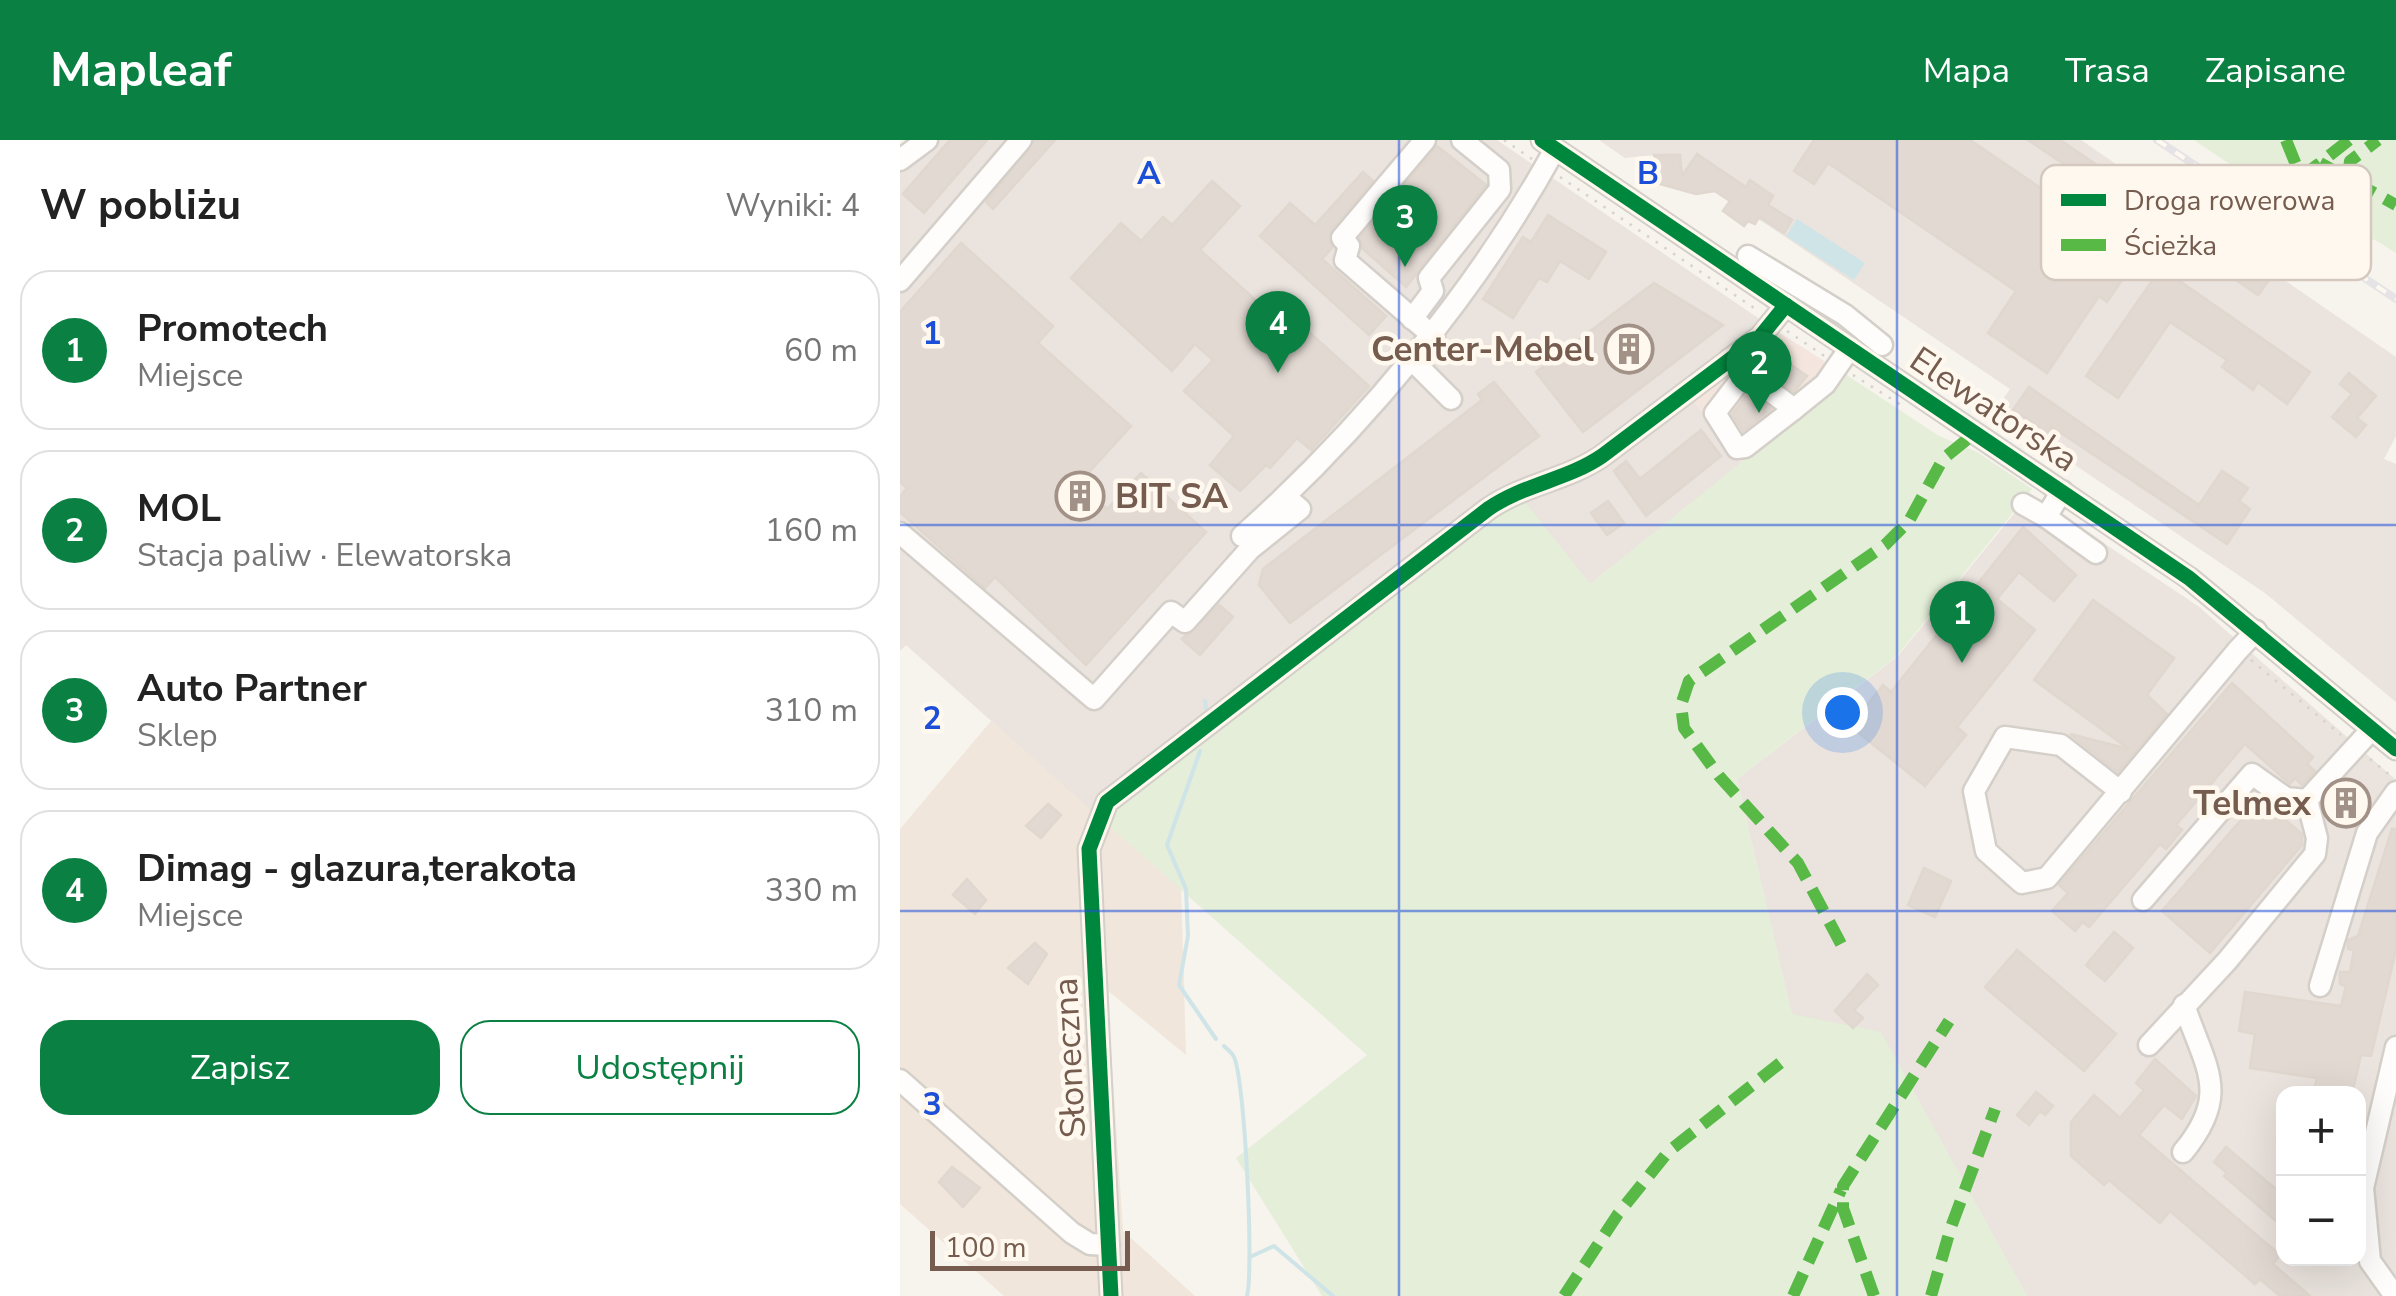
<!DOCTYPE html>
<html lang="pl">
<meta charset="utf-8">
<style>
:root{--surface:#fff;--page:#f2f2f2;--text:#222;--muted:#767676;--line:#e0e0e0;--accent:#0b8043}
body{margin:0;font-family:"Nunito Sans",sans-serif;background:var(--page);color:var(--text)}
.controls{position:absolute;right:30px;bottom:30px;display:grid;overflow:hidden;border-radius:20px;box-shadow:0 10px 40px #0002}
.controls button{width:90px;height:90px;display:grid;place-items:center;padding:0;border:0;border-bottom:2px solid var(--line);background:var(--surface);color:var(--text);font:50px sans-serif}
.scale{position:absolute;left:30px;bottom:25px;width:200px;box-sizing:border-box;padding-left:10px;border:5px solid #755c4e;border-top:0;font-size:28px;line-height:35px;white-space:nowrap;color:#755c4e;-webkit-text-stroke:8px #fef8ef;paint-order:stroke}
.you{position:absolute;left:942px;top:572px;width:35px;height:35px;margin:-25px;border:8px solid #fff;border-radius:50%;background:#1a73e8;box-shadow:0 0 0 15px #1a73e833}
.badge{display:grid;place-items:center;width:65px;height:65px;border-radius:50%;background:var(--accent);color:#fff;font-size:32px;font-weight:700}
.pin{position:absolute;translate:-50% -82px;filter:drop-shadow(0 2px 5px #0008)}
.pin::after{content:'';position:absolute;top:52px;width:35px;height:30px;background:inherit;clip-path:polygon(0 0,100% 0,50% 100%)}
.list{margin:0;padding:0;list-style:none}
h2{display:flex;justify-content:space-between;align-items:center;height:130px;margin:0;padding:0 40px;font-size:42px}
h2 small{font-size:32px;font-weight:400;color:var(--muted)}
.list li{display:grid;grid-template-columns:65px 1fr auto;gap:30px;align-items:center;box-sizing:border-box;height:160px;margin:0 20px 20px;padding:0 20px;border:2px solid var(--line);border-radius:30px}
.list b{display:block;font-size:38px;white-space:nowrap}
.list p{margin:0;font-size:32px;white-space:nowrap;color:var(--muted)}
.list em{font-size:32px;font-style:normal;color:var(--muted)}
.actions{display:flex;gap:20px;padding:30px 40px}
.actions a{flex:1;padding:22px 0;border:2px solid var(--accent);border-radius:30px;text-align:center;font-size:35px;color:var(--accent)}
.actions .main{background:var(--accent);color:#fff}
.map{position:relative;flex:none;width:1496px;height:1156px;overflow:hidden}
header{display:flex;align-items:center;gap:60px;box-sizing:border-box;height:140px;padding:0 50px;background:var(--accent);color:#fff}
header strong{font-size:48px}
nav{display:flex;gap:55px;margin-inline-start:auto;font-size:35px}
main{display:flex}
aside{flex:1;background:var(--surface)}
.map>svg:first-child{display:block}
.residential{fill:#f0e6db}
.commercial{fill:#f4e6de}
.industrial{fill:#eae3de;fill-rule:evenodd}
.green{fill:#e4eed9}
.water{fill:#cfe4e7}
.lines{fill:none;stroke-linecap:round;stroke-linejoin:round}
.stream{stroke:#cfe4e7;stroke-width:4}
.building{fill:#e2d9d2;stroke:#e0d7cf;stroke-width:2.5}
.minor-casing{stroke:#d4cfc8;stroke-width:25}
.path{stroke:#d8d1cc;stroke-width:2.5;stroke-dasharray:2.5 8;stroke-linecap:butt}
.minor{stroke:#fefdfc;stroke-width:20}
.rail-casing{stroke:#e5e3e5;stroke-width:8}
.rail{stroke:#fef8ef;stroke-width:4;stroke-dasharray:11;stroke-linecap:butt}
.quiet{stroke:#58b947;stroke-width:12;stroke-dasharray:25 12;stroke-linecap:butt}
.cycleway-casing{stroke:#fef8ef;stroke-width:21}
.cycleway{stroke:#00873e;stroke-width:15}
.grid{fill:none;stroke:#1d4ed8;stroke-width:2.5;stroke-opacity:0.55}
.labels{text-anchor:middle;stroke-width:9;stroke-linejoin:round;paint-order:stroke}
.poi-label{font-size:35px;font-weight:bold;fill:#755c4e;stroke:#fef8ef;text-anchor:end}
.street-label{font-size:35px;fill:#755c4e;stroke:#fef8ef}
.key{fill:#fef8ef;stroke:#d5c9bf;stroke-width:2.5}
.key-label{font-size:28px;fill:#755c4e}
.grid-label{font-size:32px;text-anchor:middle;font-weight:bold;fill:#1d4ed8;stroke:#fef8ef;stroke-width:9;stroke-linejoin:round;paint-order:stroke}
</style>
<header>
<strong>Mapleaf</strong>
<nav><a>Mapa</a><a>Trasa</a><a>Zapisane</a></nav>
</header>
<main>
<aside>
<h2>W pobliżu<small>Wyniki: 4</small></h2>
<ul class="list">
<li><span class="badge">1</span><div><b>Promotech</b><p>Miejsce</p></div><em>60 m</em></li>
<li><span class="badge">2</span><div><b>MOL</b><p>Stacja paliw · Elewatorska</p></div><em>160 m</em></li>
<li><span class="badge">3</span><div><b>Auto Partner</b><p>Sklep</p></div><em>310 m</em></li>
<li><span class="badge">4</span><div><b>Dimag - glazura,terakota</b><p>Miejsce</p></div><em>330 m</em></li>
</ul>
<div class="actions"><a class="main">Zapisz</a><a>Udostępnij</a></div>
</aside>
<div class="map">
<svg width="1496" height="1156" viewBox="0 0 1496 1156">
<rect width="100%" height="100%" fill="#f7f3ed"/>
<polygon class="residential" points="91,581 281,747 286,915 207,850 223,1091 295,1156 104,1156 0,1064 0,689"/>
<polygon class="commercial" points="883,195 948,236 841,323 794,262"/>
<g class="industrial">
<polygon points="7,0 597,0 883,195 794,262 841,323 690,444 621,358 339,574 317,595 310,595 231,658 207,684 6,505 0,511 0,6"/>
<polygon points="699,0 1181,0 1496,217 1496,296 1484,319 1496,324 1496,562 1365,453 1095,271 1110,249 869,86 754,15 725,18"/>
<path d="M1130 354 1298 466 1496 640V1156H1127L981 893 892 875 837 639 998 516ZM1384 954H1458V1118H1384Z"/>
</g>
<g class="green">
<polygon points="1294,0 1496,0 1496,113 1474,99 1463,114"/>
<path d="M948 236 1039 296 1077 312 1132 349 997 516 837 639 892 874 981 892 1127 1156H422L336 1018 467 915 207 684C219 656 280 618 310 595H317L338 574 622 358 690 444Z"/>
</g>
<polygon class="water" points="897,79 965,123 954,140 886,96"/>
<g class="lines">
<g class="stream">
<polyline points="305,561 306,568"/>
<polyline points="300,611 267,705 286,749 288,796 279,845 316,899"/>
<path d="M324 906C328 910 332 912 334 917 345 940 354 1130 347 1156"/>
<polyline points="350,1117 374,1106 433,1156"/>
</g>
</g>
<g class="building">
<polygon points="50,0 87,0 24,73 3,54"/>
<polygon points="134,0 155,0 93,69 86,62"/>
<polygon points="914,0 1070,0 1239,115 1207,162 1199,156 1147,233 1088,193 1116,151 928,23 914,44 894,31"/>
<polygon points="1128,0 1160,0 1268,73 1258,87"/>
<polygon points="537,6 586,45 506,147 462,108 460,98"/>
<polygon points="797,14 846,47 850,40 873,56 868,65 892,80 884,93 859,77 855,84 848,81 844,86 823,71 830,61 815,51 796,54 760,44 754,15 780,15 782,36"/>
<polygon points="463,32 473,41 431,90 432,108 422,119 486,176 469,195 360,96 390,63 415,85"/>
<polygon points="312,41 340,66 300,110 361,165 369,156 469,246 411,310 397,298 370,328 366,325 340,351 310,325 334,296 284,251 313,220 295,204 272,231 171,138 221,83 241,101 263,77 272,85"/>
<polygon points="648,75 706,112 689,139 660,121 647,142 639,138 613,178 583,159 623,97 631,102"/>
<polygon points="1289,86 1369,140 1358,155 1279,101"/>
<polygon points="61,103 153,186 138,203 231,286 179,343 207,369 241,333 306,392 186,525 95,437 85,448 0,372 0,357 7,348 0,342 0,172"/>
<polygon points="1261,128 1410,232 1387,264 1358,242 1353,250 1322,227 1327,220 1270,182 1218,258 1186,236"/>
<polygon points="754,143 823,185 683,292 636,232"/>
<polygon points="884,220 907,236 894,252 872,236"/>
<polygon points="1449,233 1476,256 1457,278 1466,285 1456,297 1432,277 1452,254 1440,244"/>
<polygon points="594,242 639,296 390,483 359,445 363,429 582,260 578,254"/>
<polygon points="1129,247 1299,365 1322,331 1348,348 1339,361 1350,369 1327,404 1152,287 1148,293 1113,270"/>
<polygon points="849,252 871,269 843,291 832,274"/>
<polygon points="801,290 821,316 746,376 714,331 726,321 740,339"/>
<polygon points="708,361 724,383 707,395 691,373"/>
<polygon points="1123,387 1176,435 1154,461 1119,432 1097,459 1135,490 1057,587 1066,595 1025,646 950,586 983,545 991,552"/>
<polygon points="1193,460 1274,518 1247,555 1267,574 1218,632 1170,594 1229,609 1134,540"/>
<polygon points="319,465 333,477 300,515 282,499"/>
<polygon points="1332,543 1413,617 1407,624 1415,631 1402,645 1395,638 1390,644 1345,604 1276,685 1282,690 1266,709 1260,704 1189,787 1183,782 1175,791 1152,771 1168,753 1159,745"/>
<polygon points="1440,644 1466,665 1455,686 1425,661"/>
<polygon points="1360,658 1402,694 1402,705 1310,813 1262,771"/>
<polygon points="148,664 161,675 141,698 126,686"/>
<polygon points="1492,689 1496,689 1496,810 1471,916 1461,915 1452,954 1413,954 1417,938 1350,928 1355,894 1339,891 1345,852 1441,866 1446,846 1440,844 1440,832 1450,832 1454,810 1448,809 1448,800 1458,796"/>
<polygon points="1024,728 1051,741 1035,777 1008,765"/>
<polygon points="67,739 86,760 75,774 53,755"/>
<polygon points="1214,792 1233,808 1205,841 1186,825"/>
<polygon points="135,803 147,814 128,844 108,828"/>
<polygon points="1117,810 1216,894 1184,931 1085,847"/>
<polygon points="967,834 978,845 954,870 963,878 953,888 935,871"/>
<polygon points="1255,919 1296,956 1282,979 1264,965 1239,995 1380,1115 1373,1124 1410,1156 1380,1156 1360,1139 1355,1144 1270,1071 1260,1083 1209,1040 1204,1045 1171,1016 1171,982 1194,955 1220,978 1244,950 1236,943"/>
<polygon points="1136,952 1153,966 1145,975 1140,971 1129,985 1117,975"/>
<polygon points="1326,1007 1384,1056 1384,1088 1324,1036 1327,1033 1314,1022"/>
<polygon points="52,1027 80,1048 63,1067 39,1042"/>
</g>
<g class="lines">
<g class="minor-casing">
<g id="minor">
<polyline points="525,0 442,98 449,106 445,120 534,197"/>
<polyline points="642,0 1289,438 1496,609"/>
<polyline points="0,20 27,0"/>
<polyline points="848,116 945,175 982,205"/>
<polyline points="0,141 121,0"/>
<polyline points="512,179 533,151 529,138 600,49 599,30 562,0"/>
<polyline points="512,220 551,259"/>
<polyline points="829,220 894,269 925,244 950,208"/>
<polyline points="845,234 815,273 837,308 845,307 894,269"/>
<polyline points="1162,351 1146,377 1196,413"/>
<polyline points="1123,364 1146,377"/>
<polyline points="0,393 194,559 271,472 285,482 350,409 400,369 386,357"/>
<path d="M342 396C463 288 577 151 655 9"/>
<polyline points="1221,652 1161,605 1105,597 1074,651 1086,711 1122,743 1147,738 1338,510 1356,491"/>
<polyline points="1243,760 1352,634 1386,658 1407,660 1472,589"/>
<polyline points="1420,846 1467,693 1496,652"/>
<polyline points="1249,905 1327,821 1415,714 1417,698 1407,660"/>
<polyline points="0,940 172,1093 190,1104 209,1105"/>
<path d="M1283 1012C1331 954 1306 929 1284 865"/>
<path d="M211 1156 189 709 207 662 588 369C624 344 667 340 702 316L860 197 886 165"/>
<polyline points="1495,1156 1470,1121 1463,1048 1496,907"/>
</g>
</g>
<g class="path">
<polyline points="604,0 632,19"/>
<polyline points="660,37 860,172"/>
<polyline points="887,191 926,217"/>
<polyline points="953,235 1006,268"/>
<polyline points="1351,520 1441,595"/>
<polyline points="1470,619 1491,636"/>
</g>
<use href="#minor" class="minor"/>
<g class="rail-casing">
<polyline id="rail" points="1257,0 1496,159"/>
</g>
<use href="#rail" class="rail"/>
<g class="quiet">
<polyline points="1386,0 1401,37 1420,23"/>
<polyline points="1449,0 1420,23 1496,65"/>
<polyline points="1448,36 1450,21 1478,0"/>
<polyline points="941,804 898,723 819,636 784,588 781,565 789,541 985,405 1009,381 1043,319 1075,293"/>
<polyline points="664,1156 718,1074 768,1012 884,920"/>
<polyline points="893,1156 941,1050"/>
<polyline points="974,1156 943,1068 943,1046 1049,881"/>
<polyline points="1031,1156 1051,1087 1095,969"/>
</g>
<g class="cycleway-casing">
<g id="cycleway">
<polyline points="642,0 1289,438 1496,609"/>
<path d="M211 1156 189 709 207 662 588 369C624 344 667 340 702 316L860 197 886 165"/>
</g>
</g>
<use href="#cycleway" class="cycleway"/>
</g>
<path class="grid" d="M499 0V1156M997 0V1156M0 385H1496M0 771H1496"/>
<defs>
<g id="building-ring" transform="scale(2.5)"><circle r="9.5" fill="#fef8ef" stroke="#a29186" stroke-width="1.5"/><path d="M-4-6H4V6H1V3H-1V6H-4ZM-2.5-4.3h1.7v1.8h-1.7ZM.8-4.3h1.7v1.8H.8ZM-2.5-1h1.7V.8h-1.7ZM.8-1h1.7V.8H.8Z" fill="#a29186"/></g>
</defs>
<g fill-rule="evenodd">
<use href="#building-ring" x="729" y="209"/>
<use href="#building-ring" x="180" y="356"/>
<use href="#building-ring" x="1446" y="663"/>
</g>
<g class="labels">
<g class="poi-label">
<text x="694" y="221">Center-Mebel</text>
<text x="215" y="368" text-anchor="start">BIT SA</text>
<text x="1411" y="675">Telmex</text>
</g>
<g class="street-label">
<text transform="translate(1094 269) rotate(34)" y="12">Elewatorska</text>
<text transform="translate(169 918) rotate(-93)" y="12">Słoneczna</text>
</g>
</g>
<rect x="1141" y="25" width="330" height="115" rx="15" class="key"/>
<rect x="1161" y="54" width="45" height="12" fill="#00873e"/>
<rect x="1161" y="99" width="45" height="12" fill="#58b947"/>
<g class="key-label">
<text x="1224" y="70">Droga rowerowa</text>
<text x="1224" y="115">Ścieżka</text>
</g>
<g class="grid-label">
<text x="249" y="44">A</text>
<text x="748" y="44">B</text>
<text x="32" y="204">1</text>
<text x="32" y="589">2</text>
<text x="32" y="975">3</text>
</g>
</svg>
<div class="controls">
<button>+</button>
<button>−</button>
</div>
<div class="scale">100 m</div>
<div class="you"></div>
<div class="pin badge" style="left:1062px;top:523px">1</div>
<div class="pin badge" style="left:859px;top:273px">2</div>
<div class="pin badge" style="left:505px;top:127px">3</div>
<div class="pin badge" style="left:378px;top:233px">4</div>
</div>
</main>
